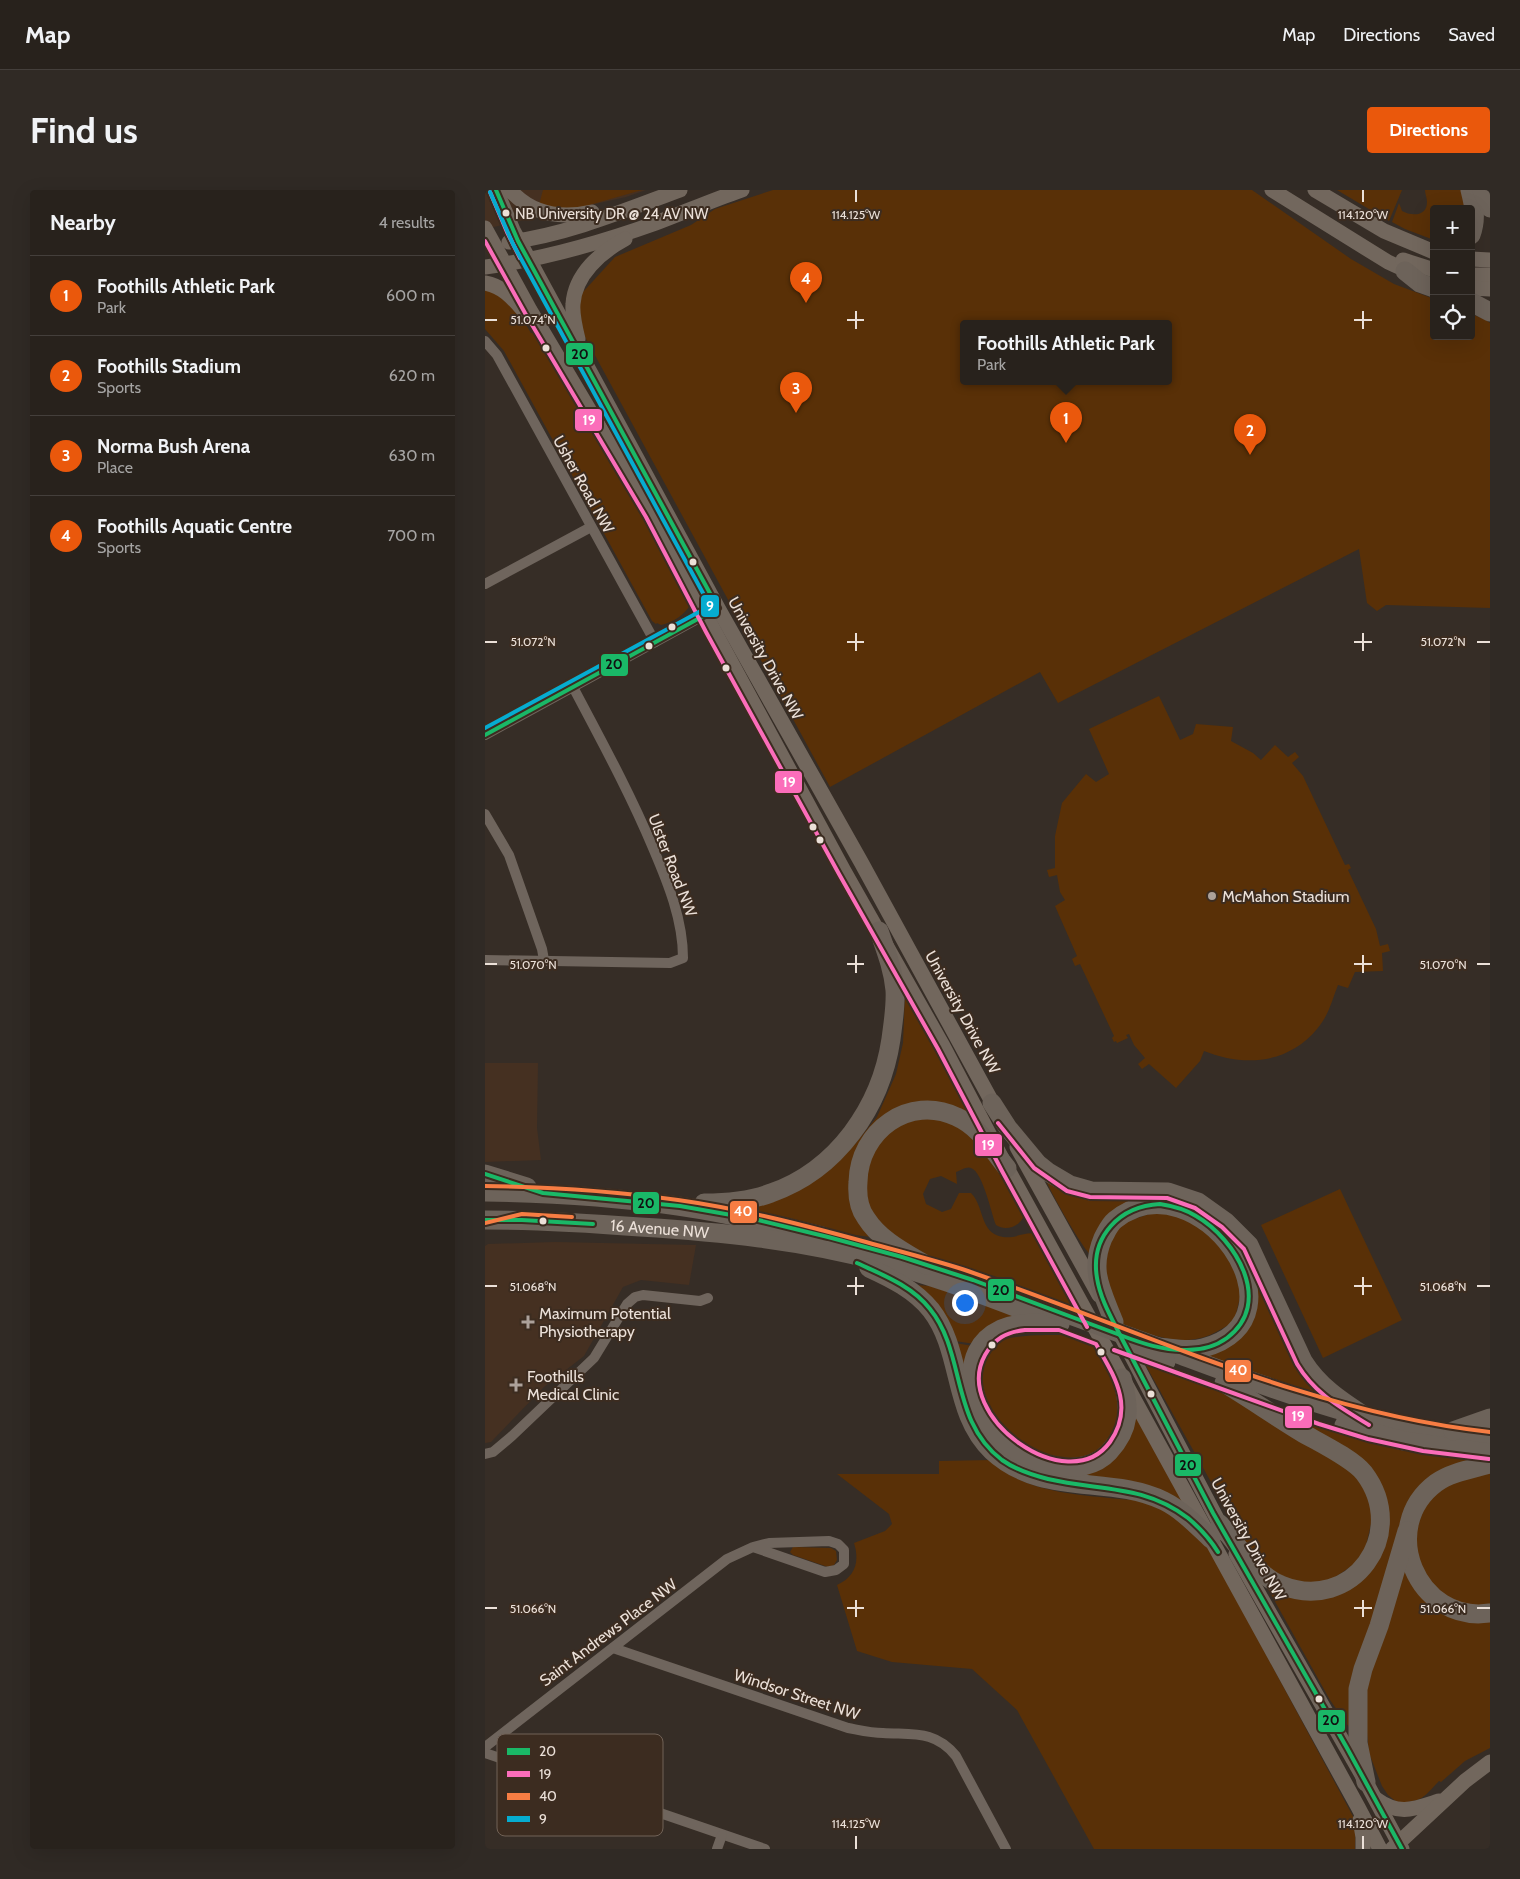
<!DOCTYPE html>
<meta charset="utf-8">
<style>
:root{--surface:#28221c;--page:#302a25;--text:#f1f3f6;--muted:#a5a4a3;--line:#443f3b;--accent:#ea580c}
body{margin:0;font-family:Cabin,sans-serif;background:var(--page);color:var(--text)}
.controls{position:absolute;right:15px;top:15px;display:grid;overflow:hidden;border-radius:5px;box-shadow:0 5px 20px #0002}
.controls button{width:45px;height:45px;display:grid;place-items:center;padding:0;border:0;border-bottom:1px solid var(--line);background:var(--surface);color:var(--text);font:25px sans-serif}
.you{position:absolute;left:479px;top:1112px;width:18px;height:18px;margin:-12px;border:4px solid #fff;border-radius:50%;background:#1a73e8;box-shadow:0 0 0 8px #1a73e833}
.badge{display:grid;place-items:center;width:32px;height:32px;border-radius:50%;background:var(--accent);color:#fff;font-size:16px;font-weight:700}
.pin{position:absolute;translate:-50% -41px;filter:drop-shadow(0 1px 2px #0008)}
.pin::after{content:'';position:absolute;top:26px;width:18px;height:15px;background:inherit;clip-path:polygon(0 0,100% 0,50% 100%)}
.popup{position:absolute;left:475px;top:130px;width:212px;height:65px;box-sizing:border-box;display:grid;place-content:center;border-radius:5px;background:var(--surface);filter:drop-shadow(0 1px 4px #0005);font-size:16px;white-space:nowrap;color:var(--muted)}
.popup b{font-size:19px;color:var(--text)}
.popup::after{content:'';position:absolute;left:50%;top:100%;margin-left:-10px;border:10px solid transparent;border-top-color:var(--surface)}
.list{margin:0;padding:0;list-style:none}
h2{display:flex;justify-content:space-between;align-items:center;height:65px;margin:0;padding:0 20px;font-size:21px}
h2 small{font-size:16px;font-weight:400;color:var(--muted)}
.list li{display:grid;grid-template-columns:32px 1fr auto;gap:15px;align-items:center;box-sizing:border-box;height:80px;padding:0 20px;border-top:1px solid var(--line)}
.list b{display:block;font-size:19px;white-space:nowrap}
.list p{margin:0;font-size:16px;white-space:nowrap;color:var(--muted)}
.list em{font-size:16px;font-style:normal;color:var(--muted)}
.icon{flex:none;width:28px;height:28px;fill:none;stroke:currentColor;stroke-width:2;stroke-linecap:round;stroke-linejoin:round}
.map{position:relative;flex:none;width:1005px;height:1659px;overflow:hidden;border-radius:5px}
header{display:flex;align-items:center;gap:30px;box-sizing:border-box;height:70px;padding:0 25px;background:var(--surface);border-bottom:1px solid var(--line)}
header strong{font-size:24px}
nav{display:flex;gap:28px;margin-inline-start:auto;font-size:18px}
.intro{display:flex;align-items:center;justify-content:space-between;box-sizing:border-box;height:120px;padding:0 30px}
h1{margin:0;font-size:35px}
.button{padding:12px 22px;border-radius:5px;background:var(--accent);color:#fff;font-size:18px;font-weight:700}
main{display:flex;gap:30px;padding:0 30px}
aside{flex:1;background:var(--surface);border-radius:5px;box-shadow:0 5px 20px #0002}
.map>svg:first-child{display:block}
.built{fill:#453021}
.green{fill:#593007;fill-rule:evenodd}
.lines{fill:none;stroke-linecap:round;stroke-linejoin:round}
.street{stroke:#6f655d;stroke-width:10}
.secondary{stroke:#72675d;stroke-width:15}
.highway{stroke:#6d635a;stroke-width:19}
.highway-bridge{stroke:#6d635a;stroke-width:19}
.bus-1-casing{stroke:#3c2c20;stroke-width:8}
.bus-2-casing{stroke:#3c2c20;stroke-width:8}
.bus-3-casing{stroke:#3c2c20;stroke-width:8}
.bus-4-casing{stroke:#3c2c20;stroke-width:8}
.bus-1{stroke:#1ab867;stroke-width:4}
.bus-2{stroke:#fb6dba;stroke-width:4}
.bus-3{stroke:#f77d43;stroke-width:4}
.bus-4{stroke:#06acd0;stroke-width:4}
.ticks{fill:none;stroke:#ebe0d8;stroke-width:2}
.bus-dot{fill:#ebe0d8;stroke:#3c2c20;stroke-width:2}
.poi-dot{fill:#aca19a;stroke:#3c2c20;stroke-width:2}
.labels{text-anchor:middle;stroke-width:4;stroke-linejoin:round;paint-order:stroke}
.bus-label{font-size:15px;fill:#ebe0d8;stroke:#3c2c20;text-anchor:start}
.street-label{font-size:16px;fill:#ebe0d8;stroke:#3c2c20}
.poi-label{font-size:16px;fill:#ebe0d8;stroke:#3c2c20;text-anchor:start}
.key{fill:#3c2c20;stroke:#716257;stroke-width:1}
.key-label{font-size:14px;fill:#ebe0d8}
.ticks-label{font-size:12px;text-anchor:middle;fill:#ebe0d8;stroke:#3c2c20;stroke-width:4;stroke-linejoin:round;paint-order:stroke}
.line-badge{stroke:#3c2c20;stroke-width:2}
.badge-label{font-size:14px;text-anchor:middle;font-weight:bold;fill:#fff}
.pale-badge-label{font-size:14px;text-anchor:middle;font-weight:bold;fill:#111}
</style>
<header>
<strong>Map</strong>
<nav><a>Map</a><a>Directions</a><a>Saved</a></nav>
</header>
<div class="intro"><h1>Find us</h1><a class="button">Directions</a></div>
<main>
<aside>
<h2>Nearby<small>4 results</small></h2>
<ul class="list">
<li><span class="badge">1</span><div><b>Foothills Athletic Park</b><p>Park</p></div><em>600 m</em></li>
<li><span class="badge">2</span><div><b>Foothills Stadium</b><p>Sports</p></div><em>620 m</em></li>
<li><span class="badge">3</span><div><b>Norma Bush Arena</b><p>Place</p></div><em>630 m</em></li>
<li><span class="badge">4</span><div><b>Foothills Aquatic Centre</b><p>Sports</p></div><em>700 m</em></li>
</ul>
</aside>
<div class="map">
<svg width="1005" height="1659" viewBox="0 0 1005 1659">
<rect width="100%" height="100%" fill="#362d26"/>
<g class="built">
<polygon points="0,0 161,0 141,7 0,39"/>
<polygon points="0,873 53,873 52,938 56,970 0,972"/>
<polygon points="70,1052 211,1055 204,1095 156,1090 138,1097 99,1166 59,1197 6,1252 0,1253 0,1056 3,1054"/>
</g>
<g class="green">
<polygon points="58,0 157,0 87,20 54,15"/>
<path d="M288 0H767L866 69 909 94 949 109V146H986V124L999 129 1005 133V418L901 415 892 421 882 413 874 359 573 513 555 482 345 597 100 147 95 131V110L98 102 130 67 206 35 230 19ZM478 134H684V192H478Z"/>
<polygon points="852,0 917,0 904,31"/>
<path d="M940 0H982L986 19H949V50L920 39 907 32 914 13 917 21C926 26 942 27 942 12 942 8 940 4 940 0Z"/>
<path d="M0 96C21 107 35 123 46 143H48L203 405 206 414C199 425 189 432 176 435L172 433 171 434 167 431 19 161 0 139Z"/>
<path d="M674 506 695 550 708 544 711 534 748 537 746 551 768 563 776 570 790 555 803 567 810 562 814 567 807 573 818 586 860 675 864 674 866 678 863 680 891 739 895 756 903 754 905 761 897 763 898 781 870 782 863 798 853 795C847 810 844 825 832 839 803 874 759 877 719 861L715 871 691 898 664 874 657 879 653 874 660 868 649 855 644 844 641 845 643 848 632 853 631 851 629 852 627 848 629 846 595 774 590 776 587 769 592 766 570 716 580 710 575 702 572 685 564 687 562 680 570 678V646L577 613 601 584 611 592 624 584 604 539Z"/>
<polygon points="420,804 495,934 444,914 371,964 386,1047 354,1043 248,1020 346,977 371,953 392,927 411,884 418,853"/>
<path d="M426 926 473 931 513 974 539 1025C536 1036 521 1042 511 1035 506 1023 498 982 486 978 482 976 476 980 471 982L472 994 456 986 445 989 438 1004 441 1014 457 1022 466 1019 474 1003H486C500 1017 494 1043 518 1047 530 1049 540 1041 552 1044L593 1118 558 1106 556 1108 445 1068 401 1045 378 1008 386 955Z"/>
<path d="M559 984 581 997 611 1005 624 1006 663 1005 694 1009 715 1018 729 1027 757 1054 811 1166 835 1204 815 1201 710 1164V1162C731 1160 750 1152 760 1133 802 1057 677 966 620 1033 613 1042 610 1054 605 1064 597 1057 559 992 559 984Z"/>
<polygon points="855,999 917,1130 838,1168 776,1035"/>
<path d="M676 1020 720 1036 759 1091 749 1132C741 1136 734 1141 725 1145 696 1157 666 1145 639 1135L628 1114 616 1065 632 1035Z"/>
<polygon points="431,1095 445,1096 540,1127 490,1154 470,1151"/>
<path d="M581 1145 612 1156 630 1188 637 1222 619 1260 589 1273 543 1261 500 1219 492 1173C500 1167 503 1158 511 1153 524 1144 564 1145 581 1145Z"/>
<path d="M470 1153 488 1156 489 1159C446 1245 618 1346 648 1227H652L706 1322 680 1304 670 1300C650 1296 629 1293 609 1290 561 1285 517 1279 492 1231 479 1208 476 1180 468 1155Z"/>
<polygon points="661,1173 726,1197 804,1239 864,1275 890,1317 878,1368 839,1395 792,1388 759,1351 660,1174"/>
<polygon points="808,1227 822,1229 864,1244 991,1270 950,1284 864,1537 845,1510 783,1399 876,1387 898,1307"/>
<path d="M506 1270C539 1303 591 1304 635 1309 649 1310 666 1311 680 1318 693 1326 706 1339 719 1349L871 1632 870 1659H609L532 1520 487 1479 407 1472 372 1461 352 1395C370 1387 375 1372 369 1353L400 1341 407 1334 404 1324 352 1284H454V1271Z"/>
<polygon points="1005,1281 1005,1418 983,1418 946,1398 927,1351 942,1311 973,1288"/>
<polygon points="308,1357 346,1358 351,1361 352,1370 349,1375 343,1377 308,1365 305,1362"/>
<path d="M917 1372 922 1386 929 1397 1005 1431V1558L980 1571 956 1592 954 1591C938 1608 938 1611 913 1613L903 1605 897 1596 884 1563 879 1512 885 1483Z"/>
</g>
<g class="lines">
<g class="street">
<polyline points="0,151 12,165 170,452"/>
<polyline points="0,394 106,337"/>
<polyline points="0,545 225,422"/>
<polyline points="0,624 24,665 57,759 59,770"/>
<path d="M0 770 185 773 198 768C198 730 183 693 168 658 145 603 116 550 88 497"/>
<polyline points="0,1264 8,1262 27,1246 109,1168 142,1114 150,1107 158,1105 215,1111 223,1108"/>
<path d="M128 1458 363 1538C374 1540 386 1543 398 1543 428 1545 450 1540 471 1566L521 1659"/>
<polyline points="0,1557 242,1369 268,1357 284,1353 344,1351 353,1354 359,1360 359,1374 351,1380 340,1382 268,1357"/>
<polyline points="0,1563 280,1659"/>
<polyline points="232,1659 237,1645"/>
</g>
<g class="secondary">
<polyline points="11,0 28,40 97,167 233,418 376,672 512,921"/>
<path d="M25 0C47 25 76 29 107 22"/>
<polyline points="787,0 903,72 929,84"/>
<polyline points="830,0 899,41 949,62"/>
<polyline points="0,38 45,120 166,324 359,681 458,856 522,978 873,1617 895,1659"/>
<path d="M24 52C81 45 141 20 195 0"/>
<polyline points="986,69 1005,70"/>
<polyline points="918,70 949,80"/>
<path d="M0 77C59 69 115 53 171 33 200 22 228 10 257 0"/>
<polyline points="986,85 1005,85"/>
<path d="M0 93C17 96 27 107 38 120"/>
<polyline points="986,98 1005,99"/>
<path d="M93 149C90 137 87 125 88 114 90 84 116 62 140 49"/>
<polyline points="532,957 614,1105"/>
<polyline points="632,1138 740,1344"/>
<polyline points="751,1364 881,1592 917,1659"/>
<path d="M891 1609C914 1626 929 1619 954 1611"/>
<polyline points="875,1630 878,1647 878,1659"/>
<polyline points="907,1659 980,1591 1005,1572"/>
</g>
<g class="highway">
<path d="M985 0C989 16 992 29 986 45"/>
<polyline points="997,0 1005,18"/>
<polyline points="920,81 935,93 949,98"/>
<polyline points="986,112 1005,122"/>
<path d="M507 913 523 938 553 974 563 982 585 995 606 1001 683 1002 713 1012 741 1032 764 1055 818 1171C835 1198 858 1212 884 1229"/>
<polyline points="0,984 42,997"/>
<path d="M0 1002C64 1003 129 1007 193 1016 241 1023 290 1034 337 1046"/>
<path d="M219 1013C242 1013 265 1011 286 1003 352 980 396 917 406 849 408 833 411 816 410 800 408 779 401 761 394 741"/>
<path id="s1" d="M0 1030C52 1030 103 1033 155 1037 235 1042 315 1050 393 1071 455 1087 515 1112 575 1134"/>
<path d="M441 1075C419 1062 395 1050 381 1028 373 1017 372 1005 373 992 374 941 424 904 472 927 495 937 507 960 522 978"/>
<path d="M384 1078C406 1088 430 1100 446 1120 478 1161 467 1223 507 1261 558 1308 623 1284 679 1311 697 1320 711 1335 726 1349"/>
<path d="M629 1132C617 1101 604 1081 618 1048 622 1041 624 1035 630 1030 712 964 830 1129 718 1158 704 1162 687 1158 673 1157"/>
<path d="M561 1133C545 1133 531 1133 516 1139 469 1161 487 1221 517 1249 531 1263 552 1272 571 1276 589 1280 611 1276 624 1262 646 1238 645 1218 637 1188"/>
<path d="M690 1163C795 1202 893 1240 1005 1248"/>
<polyline points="859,1235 919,1251 1005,1263"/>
<polyline points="968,1241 1005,1228"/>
<path d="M1005 1274C988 1279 966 1282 951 1293 892 1337 932 1434 1005 1423"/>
<path d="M735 1334C751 1353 772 1386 796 1395 867 1424 925 1344 879 1283 867 1268 833 1252 816 1242 790 1226 765 1209 739 1193"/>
<polyline points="881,1592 873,1553 873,1499 878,1479 894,1436 922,1341"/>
</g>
<g class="highway-bridge">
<polyline points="566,1118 673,1157"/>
<polyline points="652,1162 681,1172"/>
</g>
<g class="bus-1-casing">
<g id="bus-1">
<polyline points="0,545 233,418 33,51 11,0"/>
<polyline points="0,984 58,1003 195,1016 269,1029 343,1047 417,1067 488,1090 635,1145"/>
<path d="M675 1014C688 1016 700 1019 711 1026 751 1049 789 1113 742 1148 731 1156 716 1160 702 1160 679 1161 656 1153 635 1145 626 1127 615 1108 612 1088 605 1046 635 1016 675 1014Z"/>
<polyline points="0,1030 37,1030 108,1034"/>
<path d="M372 1073C398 1085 427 1096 445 1119 481 1163 465 1231 517 1270 531 1280 547 1285 563 1289 614 1301 658 1294 703 1328 715 1338 725 1349 733 1362"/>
<polyline points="635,1145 728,1323 862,1558 917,1659"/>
</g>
</g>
<g class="bus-2-casing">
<g id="bus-2">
<polyline points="5,2 22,42 35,68"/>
<polyline points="0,51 40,123 161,327 221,442 354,684 453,859 517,981 602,1137"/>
<path d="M513 933 549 978 582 1001 605 1007 682 1008 710 1018 737 1037 759 1059 812 1174C830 1204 855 1217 884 1235"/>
<path d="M540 1140H574L611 1154C629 1186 650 1216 625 1252 583 1310 466 1226 500 1165 509 1149 521 1142 540 1140Z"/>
<polyline points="629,1160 834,1234 883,1249 938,1261 1004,1269"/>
</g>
</g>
<g class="bus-3-casing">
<g id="bus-3">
<path d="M0 996C65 997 129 1001 193 1010 257 1019 319 1035 381 1052 413 1061 445 1069 477 1079 651 1138 820 1222 1005 1242"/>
<polyline points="0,1033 37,1024 87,1027"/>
</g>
</g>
<g class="bus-4-casing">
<polyline id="bus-4" points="0,538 225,416 28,54 5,2"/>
</g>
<use href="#bus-1" class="bus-1"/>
<use href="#bus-2" class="bus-2"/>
<use href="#bus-3" class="bus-3"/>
<use href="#bus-4" class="bus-4"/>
</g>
<path class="ticks" d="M371 0V12M878 0V12M371 121V139M878 121V139M0 130H12M362 130H379M869 130H887M371 443V461M878 443V461M0 452H12M362 452H379M869 452H887M992 452H1005M371 765V783M878 765V783M0 774H12M362 774H379M869 774H887M992 774H1005M371 1087V1105M878 1087V1105M0 1096H12M362 1096H379M869 1096H887M992 1096H1005M371 1410V1427M878 1410V1427M0 1418H12M362 1418H379M869 1418H887M992 1418H1005M371 1646V1659M878 1646V1659"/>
<g class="bus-dot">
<circle cx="21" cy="23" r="4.5"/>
<circle cx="61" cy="158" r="4.5"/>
<circle cx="208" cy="372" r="4.5"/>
<circle cx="187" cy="437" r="4.5"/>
<circle cx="164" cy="456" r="4.5"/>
<circle cx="241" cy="478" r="4.5"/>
<circle cx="328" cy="637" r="4.5"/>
<circle cx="335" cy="650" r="4.5"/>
<circle cx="58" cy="1031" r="4.5"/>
<circle cx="507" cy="1155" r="4.5"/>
<circle cx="616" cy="1162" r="4.5"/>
<circle cx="666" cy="1204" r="4.5"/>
<circle cx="834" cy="1509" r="4.5"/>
</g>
<g class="poi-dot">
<circle cx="727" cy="706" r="5"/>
<path d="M40.5 1124.5h5v5h5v5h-5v5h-5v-5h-5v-5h5z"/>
<path d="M28.5 1187.5h5v5h5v5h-5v5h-5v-5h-5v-5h5z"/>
</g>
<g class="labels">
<g class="bus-label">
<text x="30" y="29">NB University DR @ 24 AV NW</text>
</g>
<g class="street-label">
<text transform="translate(99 294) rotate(61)" y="6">Usher Road NW</text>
<text transform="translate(281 468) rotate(61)" y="6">University Drive NW</text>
<text transform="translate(188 675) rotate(69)" y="6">Ulster Road NW</text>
<text transform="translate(478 822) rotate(61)" y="6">University Drive NW</text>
<text dy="6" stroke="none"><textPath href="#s1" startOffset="175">16 Avenue NW</textPath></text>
<text transform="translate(764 1349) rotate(61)" y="6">University Drive NW</text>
<text transform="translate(123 1442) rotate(-37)" y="6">Saint Andrews Place NW</text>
<text transform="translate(312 1504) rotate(18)" y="6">Windsor Street NW</text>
</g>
<g class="poi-label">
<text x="737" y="712">McMahon Stadium</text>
<text x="54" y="1129">Maximum Potential<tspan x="54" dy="18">Physiotherapy</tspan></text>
<text x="42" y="1192">Foothills<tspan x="42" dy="18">Medical Clinic</tspan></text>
</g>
</g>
<rect x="12" y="1544" width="166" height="102" rx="8" class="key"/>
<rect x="22" y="1558" width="23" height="7" fill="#1ab867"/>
<rect x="22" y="1581" width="23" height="6" fill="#fb6dba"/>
<rect x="22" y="1603" width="23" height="7" fill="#f77d43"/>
<rect x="22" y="1626" width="23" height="6" fill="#06acd0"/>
<g class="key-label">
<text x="54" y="1566">20</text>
<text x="54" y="1589">19</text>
<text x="54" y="1611">40</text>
<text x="54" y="1634">9</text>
</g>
<g class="ticks-label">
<text x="371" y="29">114.125°W</text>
<text x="878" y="29">114.120°W</text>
<text x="48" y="134">51.074°N</text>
<text x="48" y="456">51.072°N</text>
<text x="958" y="456">51.072°N</text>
<text x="48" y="779">51.070°N</text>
<text x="958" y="779">51.070°N</text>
<text x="48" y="1101">51.068°N</text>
<text x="958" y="1101">51.068°N</text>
<text x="48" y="1423">51.066°N</text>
<text x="958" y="1423">51.066°N</text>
<text x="371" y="1638">114.125°W</text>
<text x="878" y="1638">114.120°W</text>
</g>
<g class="line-badge">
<rect x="80" y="152" width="29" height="24" rx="5" fill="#1ab867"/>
<rect x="89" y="218" width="29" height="24" rx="5" fill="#fb6dba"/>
<rect x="215" y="404" width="20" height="24" rx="5" fill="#06acd0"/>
<rect x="115" y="463" width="29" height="24" rx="5" fill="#1ab867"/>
<rect x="289" y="580" width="29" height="24" rx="5" fill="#fb6dba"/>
<rect x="489" y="943" width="29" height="24" rx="5" fill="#fb6dba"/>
<rect x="147" y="1001" width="28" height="24" rx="5" fill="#1ab867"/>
<rect x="244" y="1010" width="29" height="24" rx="5" fill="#f77d43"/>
<rect x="502" y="1088" width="28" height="24" rx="5" fill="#1ab867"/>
<rect x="739" y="1169" width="28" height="24" rx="5" fill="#f77d43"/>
<rect x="799" y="1215" width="29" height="24" rx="5" fill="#fb6dba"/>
<rect x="689" y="1263" width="28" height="24" rx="5" fill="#1ab867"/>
<rect x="832" y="1519" width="29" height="24" rx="5" fill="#1ab867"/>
</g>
<g class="badge-label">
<text x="104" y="235">19</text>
<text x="225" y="421">9</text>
<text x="304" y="597">19</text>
<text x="503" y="960">19</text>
<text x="258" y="1026">40</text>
<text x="753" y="1185">40</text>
<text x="813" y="1231">19</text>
</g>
<g class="pale-badge-label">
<text x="95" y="169">20</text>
<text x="129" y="479">20</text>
<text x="161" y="1018">20</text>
<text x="516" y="1105">20</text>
<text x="703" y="1280">20</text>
<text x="846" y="1535">20</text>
</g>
</svg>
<div class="controls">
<button>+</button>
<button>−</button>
<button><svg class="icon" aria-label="locate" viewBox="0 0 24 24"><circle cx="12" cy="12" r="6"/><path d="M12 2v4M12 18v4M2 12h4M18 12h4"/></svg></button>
</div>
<div class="you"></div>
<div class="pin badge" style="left:581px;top:253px">1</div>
<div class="popup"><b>Foothills Athletic Park</b>Park</div>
<div class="pin badge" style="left:765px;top:265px">2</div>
<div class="pin badge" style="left:311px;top:223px">3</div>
<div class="pin badge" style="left:321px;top:113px">4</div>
</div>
</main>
